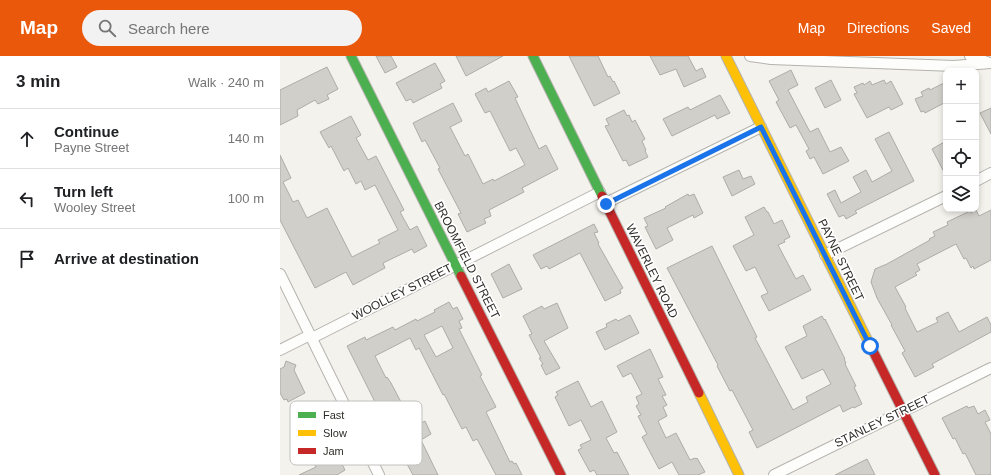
<!DOCTYPE html>
<meta charset="utf-8">
<style>
:root{--surface:#fff;--page:#f2f2f2;--text:#202124;--muted:#757577;--line:#e0e0e0;--accent:#ea580c}
body{margin:0;font-family:Helvetica,sans-serif;background:var(--page);color:var(--text)}
.controls{position:absolute;right:12px;top:12px;display:grid;overflow:hidden;border-radius:8px;box-shadow:0 2px 6px #0003}
.controls button{width:36px;height:36px;display:grid;place-items:center;padding:0;border:0;border-bottom:1px solid var(--line);background:var(--surface);color:var(--text);font:20px sans-serif}
.stop{position:absolute;width:12px;height:12px;margin:-9px;border:3px solid #1a73e8;border-radius:50%;background:#fff}
.stop.end{background:#1a73e8;border-color:#fff;box-shadow:0 1px 4px #0008}
.list{margin:0;padding:0;list-style:none}
h2{display:flex;justify-content:space-between;align-items:center;height:52px;margin:0;padding:0 16px;font-size:17px}
h2 small{font-size:13px;font-weight:400;color:var(--muted)}
.list li{display:grid;grid-template-columns:26px 1fr auto;gap:12px;align-items:center;box-sizing:border-box;height:60px;padding:0 16px;border-top:1px solid var(--line)}
.list b{display:block;font-size:15px;white-space:nowrap}
.list p{margin:0;font-size:13px;white-space:nowrap;color:var(--muted)}
.list em{font-size:13px;font-style:normal;color:var(--muted)}
.icon{flex:none;width:22px;height:22px;fill:none;stroke:currentColor;stroke-width:2;stroke-linecap:round;stroke-linejoin:round}
.map{position:relative;flex:none;width:711px;height:419px;overflow:hidden}
header{display:flex;align-items:center;gap:24px;box-sizing:border-box;height:56px;padding:0 20px;background:var(--accent);color:#fff}
header strong{font-size:19px}
nav{display:flex;gap:22px;margin-inline-start:auto;font-size:14px}
.search{width:280px;height:36px;background:var(--page);display:flex;align-items:center;gap:10px;box-sizing:border-box;padding:0 14px;border-radius:22px;color:var(--muted);font-size:15px}
main{display:flex}
aside{flex:1;background:var(--surface)}
.map>svg:first-child{display:block}
.building{fill:#d1cfca;stroke:#aeaca7;fill-rule:evenodd}
.lines{fill:none;stroke-linecap:round;stroke-linejoin:round}
.street-casing{stroke:#b5b3ae;stroke-width:12}
.fast-casing{stroke:#b5b3ae;stroke-width:11}
.slow-casing{stroke:#b5b3ae;stroke-width:11}
.jam-casing{stroke:#b5b3ae;stroke-width:11}
.street{stroke:#fdfdfc;stroke-width:10}
.fast{stroke:#4caf50;stroke-width:9}
.slow{stroke:#ffc107;stroke-width:9}
.jam{stroke:#c62828;stroke-width:9}
.route{stroke:#1a73e8;stroke-width:5}
.labels{text-anchor:middle;stroke-width:3.5;stroke-linejoin:round;paint-order:stroke}
.street-label{font-size:12px;fill:#2d2c28;stroke:#fff}
.key{fill:#fff;stroke:#c0c0be;stroke-width:1}
.key-label{font-size:11px;fill:#2d2c28}
</style>
<header>
<strong>Map</strong>
<div class="search"><svg class="icon" aria-label="search" viewBox="0 0 24 24"><circle cx="10" cy="10" r="6"/><path d="M15 15l6 6"/></svg>Search here</div>
<nav><a>Map</a><a>Directions</a><a>Saved</a></nav>
</header>
<main>
<aside>
<h2>3 min<small>Walk · 240 m</small></h2>
<ul class="list">
<li><svg class="icon" aria-label="ahead" viewBox="0 0 24 24"><path d="M12 20V5M6 11l6-6 6 6"/></svg><div><b>Continue</b><p>Payne Street</p></div><em>140 m</em></li>
<li><svg class="icon" aria-label="left" viewBox="0 0 24 24"><path d="M17 20v-9H6M10 6l-5 5 5 5"/></svg><div><b>Turn left</b><p>Wooley Street</p></div><em>100 m</em></li>
<li><svg class="icon" aria-label="arrive" viewBox="0 0 24 24"><path d="M6 21V4h12l-3 4 3 4H6"/></svg><div><b>Arrive at destination</b></div></li>
</ul>
</aside>
<div class="map">
<svg width="711" height="419" viewBox="0 0 711 419">
<rect width="100%" height="100%" fill="#f4f2ec"/>
<g class="building">
<polygon points="96,0 111,0 117,11 105,17"/>
<polygon points="176,0 223,0 186,20"/>
<polygon points="289,0 318,0 328,21 330,20 333,26 334,25 340,37 314,50"/>
<polygon points="370,0 408,0 416,15 422,12 426,21 404,31 396,13 380,19"/>
<polygon points="155,7 165,25 160,28 162,32 133,47 131,43 126,45 116,27"/>
<polygon points="47,11 58,33 47,39 49,43 38,48 35,44 17,54 18,60 0,69 0,34"/>
<polygon points="511,14 518,29 508,34 530,76 538,72 550,96 561,91 569,105 543,118 534,101 530,103 526,95 529,93 516,69 510,72 496,46 499,44 489,25"/>
<polygon points="551,24 561,44 545,52 535,32"/>
<polygon points="604,24 606,28 611,25 623,48 611,54 609,51 587,62 574,38 577,37 574,31 583,27 584,29 590,25 592,29"/>
<polygon points="229,25 238,41 235,42 259,93 266,89 278,113 242,132 244,136 209,154 211,160 204,163 206,167 187,176 178,158 181,157 158,113 160,112 145,84 142,86 133,67 173,47 182,65 170,71 185,100 188,98 203,128 213,123 214,125 245,109 236,92 230,95 210,55 205,57 195,38 206,32 208,36"/>
<polygon points="666,26 666,46 645,57 644,55 641,56 635,43 643,40 641,36 649,32 650,34"/>
<polygon points="440,39 450,57 437,63 435,59 392,80 383,63 408,51 410,54"/>
<polygon points="711,52 711,78 700,57"/>
<polygon points="344,54 347,60 349,59 352,66 355,64 365,83 362,85 366,94 365,95 368,101 349,110 346,104 343,105 325,70 329,69 326,63"/>
<polygon points="71,60 81,79 76,82 88,104 96,100 124,154 120,156 130,174 137,170 147,190 134,197 132,193 103,207 105,212 101,214 73,229 66,216 35,232 0,164 0,99 11,122 3,126 13,146 18,144 27,162 47,152 72,201 100,187 98,184 118,174 95,129 85,134 81,125 76,128 68,112 64,115 51,90 49,92 40,76"/>
<polygon points="609,76 634,125 575,155 577,157 566,163 564,159 559,161 547,138 555,134 561,147 581,136 573,121 586,114 592,126 612,115 595,83"/>
<polygon points="666,85 666,120 652,93"/>
<polygon points="459,114 463,123 471,120 475,128 452,140 443,121"/>
<polygon points="408,138 409,140 414,138 423,157 414,162 413,159 387,172 393,184 376,193 365,171 368,170 364,162 386,152 385,151"/>
<polygon points="484,151 487,156 488,156 494,168 502,164 510,181 504,184 505,186 498,189 516,223 523,219 531,234 489,255 481,240 488,237 475,211 466,215 453,190 474,179 465,161"/>
<polygon points="696,154 699,160 711,154 711,204 694,213 693,210 691,212 686,202 684,203 676,188 637,208 640,214 635,217 637,219 615,231 626,251 625,252 637,276 658,266 656,262 668,256 679,276 707,261 711,269 711,276 652,308 654,311 635,321 622,297 625,295 611,269 612,269 597,242 591,226 595,213 607,208 650,184 649,183 655,180 653,176 668,169 667,166 690,155 691,157"/>
<polygon points="314,168 318,176 314,177 319,187 318,188 343,232 340,234 341,237 325,245 300,197 269,213 267,210 261,213 253,199"/>
<polygon points="432,190 477,281 475,282 513,354 528,346 526,341 551,328 543,313 522,323 505,291 527,280 523,270 542,260 544,264 545,263 565,303 564,303 566,307 565,308 576,330 574,331 582,348 574,352 573,351 563,356 560,349 477,392 469,376 473,374 452,334 450,335 437,310 438,309 387,212"/>
<polygon points="229,208 242,233 223,242 211,218"/>
<path d="M169 246 173 253 177 251 183 263 179 265 182 272 179 273 202 319 200 320 216 351 206 356 230 406 232 405 234 408 236 407 242 419H216L197 383 193 385 186 371 182 373 164 338 163 339 139 292 136 294 130 282 95 300 106 322 107 321 111 327 132 367 138 365 139 368 145 365 151 378 141 384 158 419H133L127 408 129 407 116 383 112 385 107 375 109 374 67 290 85 281 86 284 113 271 115 274 136 263 137 265 155 256 154 254ZM162 270 173 292 156 301 144 279Z"/>
<polygon points="277,247 288,272 264,285 280,312 266,319 261,309 263,308 259,302 261,302 249,279 252,278 243,260 262,250 264,253"/>
<polygon points="350,259 359,277 325,294 316,276 327,271 326,268 336,263 338,265"/>
<polygon points="370,293 383,321 378,323 386,339 382,340 387,349 383,351 387,360 378,365 386,382 396,377 410,404 415,402 416,403 417,402 425,416 418,419 399,419 392,406 379,413 362,381 367,378 358,360 361,359 356,350 359,348 356,341 362,338 351,317 343,321 337,310"/>
<polygon points="6,305 16,309 14,314 25,337 8,346 7,343 4,344 0,337 0,313 4,311"/>
<polygon points="298,325 311,351 322,345 337,376 326,382 334,397 337,396 349,419 317,419 314,414 310,416 298,394 302,392 300,389 311,384 301,364 289,370 275,341 278,339 276,336"/>
<polygon points="687,350 688,352 694,350 698,358 705,354 710,364 705,366 711,378 711,419 696,419 685,397 683,398 675,382 673,383 662,362"/>
<polygon points="40,365 65,414 57,419 19,419 36,411 20,380 25,377 23,373"/>
<polygon points="587,403 595,419 555,419"/>
</g>
<g class="lines">
<g class="street-casing">
<g id="street">
<polyline points="470,0 491,3 674,10 711,7"/>
<polyline points="690,0 707,6"/>
<polyline points="696,125 711,117"/>
<polyline points="326,147 481,71"/>
<polyline points="545,199 666,140"/>
<polyline points="0,218 99,419"/>
<polyline points="32,282 320,136"/>
<polyline points="0,294 30,279"/>
<polyline points="494,419 711,312"/>
</g>
</g>
<g class="fast-casing">
<g id="fast">
<polyline points="71,0 181,220"/>
<polyline points="253,0 322,140"/>
</g>
</g>
<g class="slow-casing">
<g id="slow">
<polyline points="446,0 591,291"/>
<polyline points="419,337 459,419"/>
</g>
</g>
<g class="jam-casing">
<g id="jam">
<polyline points="322,140 419,337"/>
<polyline points="181,220 281,419"/>
<polyline points="591,291 655,419"/>
</g>
</g>
<use href="#street" class="street"/>
<use href="#fast" class="fast"/>
<use href="#slow" class="slow"/>
<use href="#jam" class="jam"/>
</g>
<g class="lines">
<polyline class="route" points="326,148 481,71 590,290"/>
</g>
<g class="labels">
<g class="street-label">
<text transform="translate(187 204) rotate(63)" y="4">BROOMFIELD STREET</text>
<text transform="translate(561 204) rotate(64)" y="4">PAYNE STREET</text>
<text transform="translate(372 215) rotate(64)" y="4">WAVERLEY ROAD</text>
<text transform="translate(122 236) rotate(-27)" y="4">WOOLLEY STREET</text>
<text transform="translate(602 365) rotate(-26)" y="4">STANLEY STREET</text>
</g>
</g>
<rect x="10" y="345" width="132" height="64" rx="6" class="key"/>
<rect x="18" y="356" width="18" height="6" fill="#4caf50"/>
<rect x="18" y="374" width="18" height="6" fill="#ffc107"/>
<rect x="18" y="392" width="18" height="6" fill="#c62828"/>
<g class="key-label">
<text x="43" y="363">Fast</text>
<text x="43" y="381">Slow</text>
<text x="43" y="399">Jam</text>
</g>
</svg>
<div class="controls">
<button>+</button>
<button>−</button>
<button><svg class="icon" aria-label="locate" viewBox="0 0 24 24"><circle cx="12" cy="12" r="6"/><path d="M12 2v4M12 18v4M2 12h4M18 12h4"/></svg></button>
<button><svg class="icon" aria-label="layers" viewBox="0 0 24 24"><path d="M12 4l9 5-9 5-9-5zM3 14l9 5 9-5"/></svg></button>
</div>
<div class="stop" style="left:590px;top:290px"></div>
<div class="stop end" style="left:326px;top:148px"></div>
</div>
</main>
